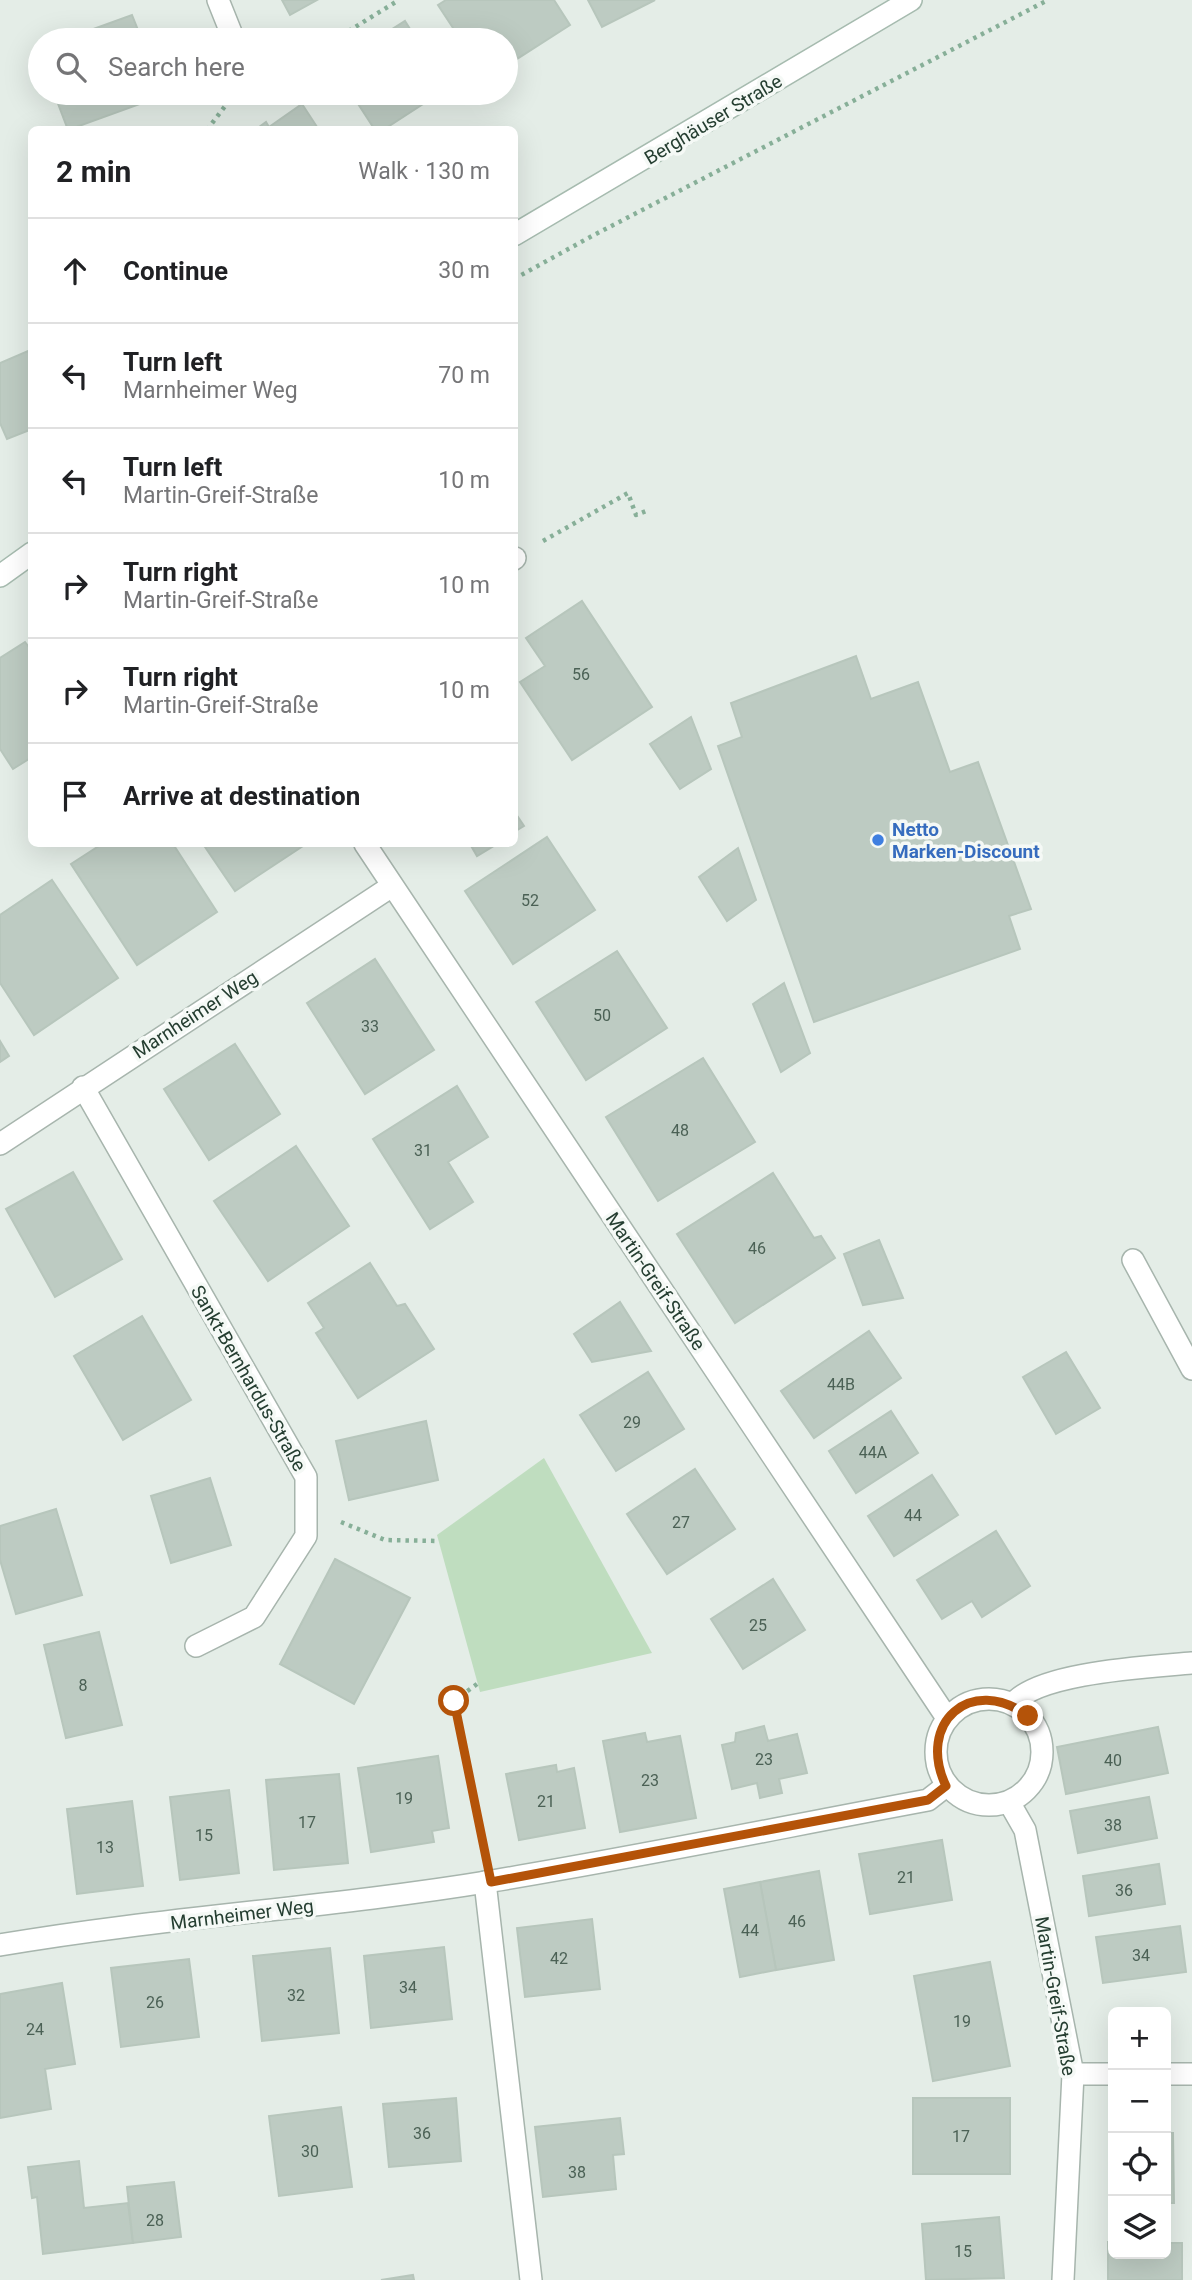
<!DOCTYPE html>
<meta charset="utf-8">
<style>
:root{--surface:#fff;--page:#f6f6f6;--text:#202124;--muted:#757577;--line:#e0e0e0}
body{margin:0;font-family:Roboto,sans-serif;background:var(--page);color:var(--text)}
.controls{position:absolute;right:21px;bottom:21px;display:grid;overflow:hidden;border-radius:10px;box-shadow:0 7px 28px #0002}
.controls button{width:63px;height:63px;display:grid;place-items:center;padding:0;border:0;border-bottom:2px solid var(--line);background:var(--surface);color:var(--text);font:35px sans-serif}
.stop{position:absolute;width:21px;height:21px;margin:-16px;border:5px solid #b45309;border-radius:50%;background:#fff}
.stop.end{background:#b45309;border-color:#fff;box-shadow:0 2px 7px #0008}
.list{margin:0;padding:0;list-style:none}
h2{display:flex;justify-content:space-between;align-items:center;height:91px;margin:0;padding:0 28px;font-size:30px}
h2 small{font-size:23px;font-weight:400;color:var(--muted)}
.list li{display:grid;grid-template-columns:46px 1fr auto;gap:21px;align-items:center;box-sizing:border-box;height:105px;padding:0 28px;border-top:2px solid var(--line)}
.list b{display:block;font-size:26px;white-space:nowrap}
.list p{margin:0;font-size:23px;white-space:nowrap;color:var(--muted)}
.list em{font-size:23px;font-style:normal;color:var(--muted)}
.icon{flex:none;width:38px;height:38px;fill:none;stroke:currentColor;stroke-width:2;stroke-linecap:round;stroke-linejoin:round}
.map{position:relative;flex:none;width:1192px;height:2280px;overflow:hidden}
.search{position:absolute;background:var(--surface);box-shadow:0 7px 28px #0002;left:28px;top:28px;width:490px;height:77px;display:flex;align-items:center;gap:18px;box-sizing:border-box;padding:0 24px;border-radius:38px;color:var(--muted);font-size:26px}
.panel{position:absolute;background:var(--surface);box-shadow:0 7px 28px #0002;left:28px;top:126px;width:490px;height:721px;border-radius:10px}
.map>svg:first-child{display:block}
.green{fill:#bfddbf}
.building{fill:#bdcbc2;stroke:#b7c6bc;stroke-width:2}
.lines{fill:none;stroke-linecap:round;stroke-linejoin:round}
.street-casing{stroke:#a7b5ad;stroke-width:24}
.secondary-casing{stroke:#a6bbaf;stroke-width:24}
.path{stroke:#87af98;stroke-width:4.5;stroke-dasharray:3.5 5;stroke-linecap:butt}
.street{stroke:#fff;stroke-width:21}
.secondary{stroke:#fff;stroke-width:21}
.route{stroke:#b45309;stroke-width:9}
.shop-dot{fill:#3f7fe0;stroke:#f5f9f6;stroke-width:2.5}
.labels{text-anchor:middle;stroke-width:7;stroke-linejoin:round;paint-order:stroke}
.number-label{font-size:16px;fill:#4b6155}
.street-label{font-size:19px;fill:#253e31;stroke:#f5f9f6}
.shop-label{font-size:19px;font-weight:bold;fill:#366cbe;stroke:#f5f9f6;text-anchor:start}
</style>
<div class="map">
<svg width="1192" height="2280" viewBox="0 0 1192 2280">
<rect width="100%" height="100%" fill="#e4ede7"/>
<polygon class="green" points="544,1458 652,1653 480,1692 437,1535"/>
<g class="building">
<polygon points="282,0 317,0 290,15"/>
<polygon points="446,0 554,0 570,25 506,66 506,40 461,40 438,5"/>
<polygon points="588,0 655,0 602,27"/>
<polygon points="132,15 142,40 63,40"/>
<polygon points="405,21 417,40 375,40"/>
<polygon points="54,93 161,93 162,96 68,130"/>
<polygon points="351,93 440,93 383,130 375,130"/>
<polygon points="302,104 319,130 255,130 266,122 269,127"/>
<polygon points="28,351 32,359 32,429 7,439 0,423 0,363"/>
<polygon points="582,601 652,707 572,760 520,682 545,666 526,638"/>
<polygon points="25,642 32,651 32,757 13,769 0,749 0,658"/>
<polygon points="856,656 871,699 918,682 950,772 978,762 1031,909 1009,916 1020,949 814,1022 718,746 742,737 731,703"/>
<polygon points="691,717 711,769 680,789 650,744"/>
<polygon points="514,811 524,826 514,832"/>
<polygon points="547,837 595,910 513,964 465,891"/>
<polygon points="102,844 173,844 217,912 137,965 71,864"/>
<polygon points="203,844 306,844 235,891"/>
<polygon points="470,844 497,844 477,856"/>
<polygon points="738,848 756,900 727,921 699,877"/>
<polygon points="52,880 118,978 34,1035 0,983 0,915"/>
<polygon points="617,951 667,1028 586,1080 536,1002"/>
<polygon points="375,959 434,1050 365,1094 307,1003"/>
<polygon points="784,983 810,1053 781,1072 753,1004"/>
<polygon points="0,1041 9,1056 0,1062"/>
<polygon points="235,1044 280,1114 209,1160 164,1089"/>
<polygon points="703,1058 755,1142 658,1201 606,1117"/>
<polygon points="457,1086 488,1137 448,1162 473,1202 430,1229 373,1139"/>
<polygon points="296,1146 349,1226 268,1281 214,1201"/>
<polygon points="73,1172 122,1259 55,1297 6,1209"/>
<polygon points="773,1173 814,1238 821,1236 835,1258 735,1323 677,1234"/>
<polygon points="879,1240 903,1298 863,1305 844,1254"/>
<polygon points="370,1263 397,1306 405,1304 434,1349 358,1398 316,1333 324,1328 308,1303"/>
<polygon points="620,1302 651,1351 592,1362 574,1334"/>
<polygon points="142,1316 191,1400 123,1440 74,1356"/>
<polygon points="869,1331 901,1378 814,1438 781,1391"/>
<polygon points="1066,1352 1100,1408 1056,1434 1023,1377"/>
<polygon points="648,1372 684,1429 616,1471 580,1415"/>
<polygon points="891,1411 918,1453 856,1493 829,1451"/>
<polygon points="426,1421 438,1480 349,1500 336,1441"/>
<polygon points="695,1469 735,1529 667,1574 627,1514"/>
<polygon points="932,1475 958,1515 894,1556 868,1516"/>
<polygon points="210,1478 231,1545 171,1563 151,1496"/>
<polygon points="56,1509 82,1595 16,1614 0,1560 0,1526"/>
<polygon points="996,1531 1030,1586 982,1617 972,1601 942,1619 917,1580"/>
<polygon points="335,1559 410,1598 354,1704 280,1664"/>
<polygon points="773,1579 805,1630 743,1669 711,1619"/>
<polygon points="99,1632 122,1725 66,1738 44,1645"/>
<polygon points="764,1726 768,1741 797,1734 807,1773 779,1779 782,1793 760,1798 757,1783 732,1789 722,1745 735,1742 736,1733"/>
<polygon points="1158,1727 1168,1773 1066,1794 1057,1747"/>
<polygon points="645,1733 647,1742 680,1736 696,1818 620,1832 603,1741"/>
<polygon points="438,1756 449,1828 432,1831 434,1842 371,1852 358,1768"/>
<polygon points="556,1765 557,1772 574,1768 585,1828 519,1840 506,1774"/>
<polygon points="339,1774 348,1863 274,1870 266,1780"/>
<polygon points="229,1790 239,1873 180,1880 170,1797"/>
<polygon points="1149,1797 1157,1838 1078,1853 1070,1811"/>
<polygon points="132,1801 143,1886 77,1894 67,1809"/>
<polygon points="942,1840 952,1900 870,1914 859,1854"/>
<polygon points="1159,1864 1165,1904 1089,1916 1083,1876"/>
<polygon points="819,1871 834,1960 776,1970 760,1882"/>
<polygon points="760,1882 776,1970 740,1977 724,1889"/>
<polygon points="592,1919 600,1989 525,1997 517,1928"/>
<polygon points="1180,1926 1186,1972 1103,1983 1096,1937"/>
<polygon points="444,1947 452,2019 371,2028 364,1956"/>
<polygon points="330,1948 339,2033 262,2041 253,1956"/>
<polygon points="189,1959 199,2037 121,2047 111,1968"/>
<polygon points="990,1962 1010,2066 933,2081 914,1976"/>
<polygon points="62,1983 75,2064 45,2069 51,2109 0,2118 0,1994"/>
<polygon points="456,2098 461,2161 389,2167 383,2104"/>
<rect x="913" y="2098" width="97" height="76"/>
<polygon points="341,2107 352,2187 279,2196 269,2116"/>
<polygon points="620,2118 624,2154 613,2155 616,2189 543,2197 535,2127"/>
<polygon points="1111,2133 1113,2133 1113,2203 1112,2203"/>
<polygon points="1166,2133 1173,2133 1174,2203 1166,2203"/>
<polygon points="79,2161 84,2208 128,2203 133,2243 43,2254 37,2197 32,2198 28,2167"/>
<polygon points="174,2182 181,2237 133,2243 127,2187"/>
<polygon points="999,2217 1004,2278 926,2280 922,2224"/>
<polygon points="1108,2242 1113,2242 1113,2254 1166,2254 1166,2243 1182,2243 1182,2280 1108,2280"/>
<polygon points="413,2275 414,2280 381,2280"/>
</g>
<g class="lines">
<g class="street-casing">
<g id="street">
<polyline points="218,0 234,40"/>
<polyline points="514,559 515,558"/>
<polyline points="365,844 947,1718"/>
<polyline points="83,1087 306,1477 306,1536 254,1617 196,1646"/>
<polyline points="0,1144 392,886"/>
<polyline points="1133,1260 1192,1369"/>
<circle cx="989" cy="1752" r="53"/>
<path d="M1013 1704C1038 1672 1150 1667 1192 1663"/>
<polyline points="1009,1802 1025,1830 1073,2074 1063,2280"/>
<polyline points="485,1882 531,2280"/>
<path d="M0 1945C163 1917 329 1908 492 1881 638 1857 783 1827 928 1800L946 1786"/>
<polyline points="1073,2074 1113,2074"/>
<polyline points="1166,2074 1192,2074"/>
</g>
</g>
<g class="secondary-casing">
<g id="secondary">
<polyline points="514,235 911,0"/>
<polyline points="0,576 32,553"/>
</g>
</g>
<g class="path">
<polyline points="334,40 399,0"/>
<polyline points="207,130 235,93"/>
<polyline points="514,279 592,236 1048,0"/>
<polyline points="543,541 628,493 636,515 646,511"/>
<polyline points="341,1522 385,1540 438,1541"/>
<polyline points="477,1684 454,1701 484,1847"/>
</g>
<use href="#street" class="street"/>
<use href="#secondary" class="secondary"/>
</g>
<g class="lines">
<path class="route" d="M454 1701 491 1882 928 1800 946 1786C916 1723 971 1674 1028 1716"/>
</g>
<circle class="shop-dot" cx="878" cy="840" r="7"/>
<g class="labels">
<g class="number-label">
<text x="581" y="680">56</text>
<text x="530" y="906">52</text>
<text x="602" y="1021">50</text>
<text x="370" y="1032">33</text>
<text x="680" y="1136">48</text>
<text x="423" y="1156">31</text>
<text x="757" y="1254">46</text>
<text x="841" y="1390">44B</text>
<text x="632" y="1428">29</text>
<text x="873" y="1458">44A</text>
<text x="913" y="1521">44</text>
<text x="681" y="1528">27</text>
<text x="758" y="1631">25</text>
<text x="83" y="1691">8</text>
<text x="764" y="1765">23</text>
<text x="1113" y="1766">40</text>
<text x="650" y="1786">23</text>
<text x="404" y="1804">19</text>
<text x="546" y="1807">21</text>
<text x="307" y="1828">17</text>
<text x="1113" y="1831">38</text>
<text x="204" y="1841">15</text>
<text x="105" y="1853">13</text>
<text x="906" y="1883">21</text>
<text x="1124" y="1896">36</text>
<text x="797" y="1927">46</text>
<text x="750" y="1936">44</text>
<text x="1141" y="1961">34</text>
<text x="559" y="1964">42</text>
<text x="408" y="1993">34</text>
<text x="296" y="2001">32</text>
<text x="155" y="2008">26</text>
<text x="962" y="2027">19</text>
<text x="35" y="2035">24</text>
<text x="422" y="2139">36</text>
<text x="961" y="2142">17</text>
<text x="310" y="2157">30</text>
<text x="577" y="2178">38</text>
<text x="155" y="2226">28</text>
<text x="963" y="2257">15</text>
</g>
<g class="street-label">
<text transform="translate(713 119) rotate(-31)" y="7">Berghäuser Straße</text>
<text transform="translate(195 1014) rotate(-33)" y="7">Marnheimer Weg</text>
<text transform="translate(656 1281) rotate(56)" y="7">Martin-Greif-Straße</text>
<text transform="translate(249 1378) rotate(60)" y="7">Sankt-Bernhardus-Straße</text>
<text transform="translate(242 1914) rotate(-7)" y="7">Marnheimer Weg</text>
<text transform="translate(1056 1996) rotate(80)" y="7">Martin-Greif-Straße</text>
</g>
<g class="shop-label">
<text x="892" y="836">Netto<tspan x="892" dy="22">Marken-Discount</tspan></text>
</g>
</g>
</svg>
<div class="controls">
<button>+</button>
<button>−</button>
<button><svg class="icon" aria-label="locate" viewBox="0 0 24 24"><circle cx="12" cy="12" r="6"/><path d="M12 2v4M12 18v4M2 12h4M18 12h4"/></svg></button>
<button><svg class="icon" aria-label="layers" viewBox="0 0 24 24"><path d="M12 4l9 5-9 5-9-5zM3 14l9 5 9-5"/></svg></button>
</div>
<div class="stop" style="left:454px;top:1701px"></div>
<div class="stop end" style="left:1028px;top:1716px"></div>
<div class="search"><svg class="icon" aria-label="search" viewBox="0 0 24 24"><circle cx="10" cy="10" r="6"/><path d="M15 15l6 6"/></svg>Search here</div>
<section class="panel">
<h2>2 min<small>Walk · 130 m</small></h2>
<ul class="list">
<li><svg class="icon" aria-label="ahead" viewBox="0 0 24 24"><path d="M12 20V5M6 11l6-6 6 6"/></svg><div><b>Continue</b></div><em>30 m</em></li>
<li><svg class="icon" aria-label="left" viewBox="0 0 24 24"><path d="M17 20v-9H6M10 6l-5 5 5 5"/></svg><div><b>Turn left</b><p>Marnheimer Weg</p></div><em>70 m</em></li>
<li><svg class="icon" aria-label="left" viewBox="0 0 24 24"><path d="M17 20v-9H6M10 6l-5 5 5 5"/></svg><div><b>Turn left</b><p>Martin-Greif-Straße</p></div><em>10 m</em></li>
<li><svg class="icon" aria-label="right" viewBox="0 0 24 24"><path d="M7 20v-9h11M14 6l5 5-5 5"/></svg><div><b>Turn right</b><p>Martin-Greif-Straße</p></div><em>10 m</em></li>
<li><svg class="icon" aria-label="right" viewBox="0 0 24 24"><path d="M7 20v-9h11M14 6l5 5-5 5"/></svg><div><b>Turn right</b><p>Martin-Greif-Straße</p></div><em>10 m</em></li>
<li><svg class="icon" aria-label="arrive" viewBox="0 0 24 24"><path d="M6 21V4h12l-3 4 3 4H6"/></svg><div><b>Arrive at destination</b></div></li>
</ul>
</section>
</div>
